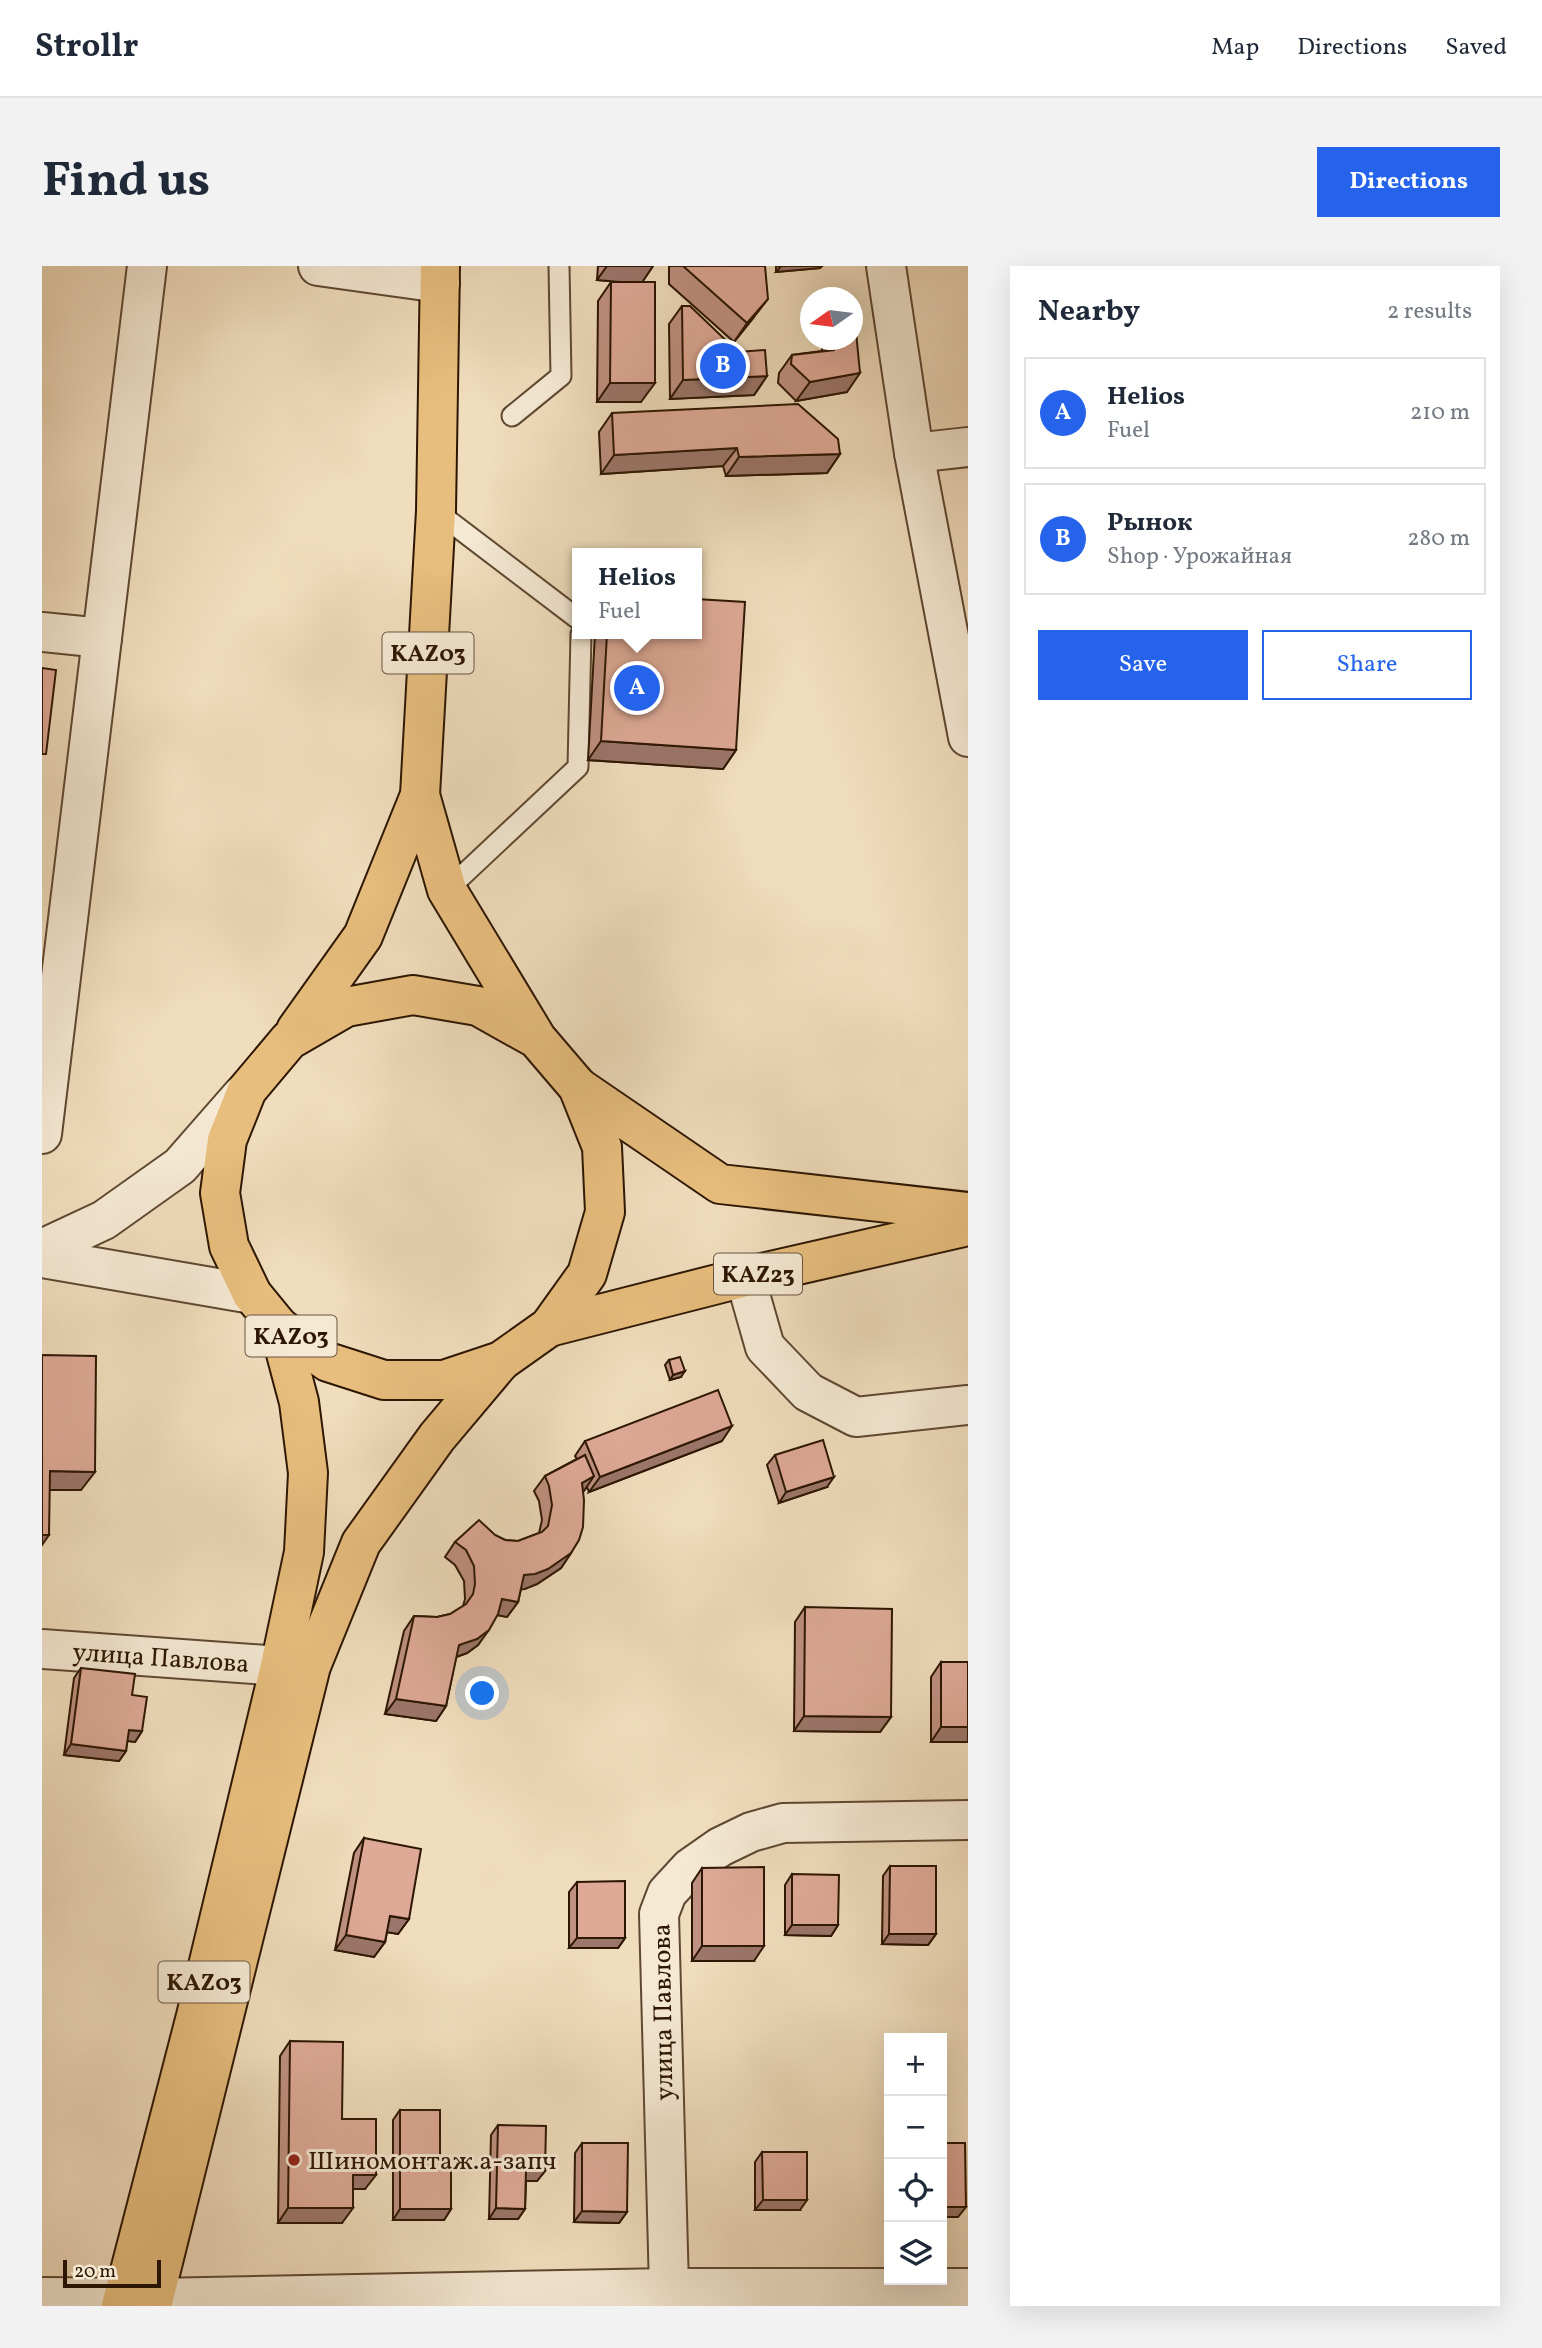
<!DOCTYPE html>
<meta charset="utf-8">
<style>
:root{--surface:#fff;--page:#f2f2f3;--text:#1f2937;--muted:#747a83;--line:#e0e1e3;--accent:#2563eb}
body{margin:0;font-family:Vollkorn,serif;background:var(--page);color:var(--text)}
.controls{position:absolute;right:21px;bottom:21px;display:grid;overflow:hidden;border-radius:0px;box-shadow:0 7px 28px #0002}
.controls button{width:63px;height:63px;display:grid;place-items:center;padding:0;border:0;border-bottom:2px solid var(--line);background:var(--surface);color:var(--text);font:35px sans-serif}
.compass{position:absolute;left:758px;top:21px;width:63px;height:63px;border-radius:50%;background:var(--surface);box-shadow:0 7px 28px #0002;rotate:256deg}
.scale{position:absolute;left:21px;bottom:18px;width:98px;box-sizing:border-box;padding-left:7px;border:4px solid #2d1602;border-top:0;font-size:19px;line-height:24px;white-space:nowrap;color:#2d1602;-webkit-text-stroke:5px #f5e9d4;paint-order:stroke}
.you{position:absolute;left:441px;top:1428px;width:24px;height:24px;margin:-18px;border:5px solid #fff;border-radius:50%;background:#1a73e8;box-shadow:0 0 0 10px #1a73e833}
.badge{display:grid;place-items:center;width:46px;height:46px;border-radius:50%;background:var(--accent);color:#fff;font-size:23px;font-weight:700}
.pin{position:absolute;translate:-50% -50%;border:4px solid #fff;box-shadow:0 2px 7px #0006}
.popup{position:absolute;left:530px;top:282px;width:130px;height:91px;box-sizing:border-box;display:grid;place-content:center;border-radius:0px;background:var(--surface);filter:drop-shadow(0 2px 5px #0005);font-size:23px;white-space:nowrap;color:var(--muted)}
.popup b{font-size:26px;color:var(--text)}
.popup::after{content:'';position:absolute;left:50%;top:100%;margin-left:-14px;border:14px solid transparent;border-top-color:var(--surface)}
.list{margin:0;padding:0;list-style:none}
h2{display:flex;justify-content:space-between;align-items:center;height:91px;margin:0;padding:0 28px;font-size:30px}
h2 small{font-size:23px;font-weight:400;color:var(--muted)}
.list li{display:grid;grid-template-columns:46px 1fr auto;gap:21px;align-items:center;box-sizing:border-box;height:112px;margin:0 14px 14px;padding:0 14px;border:2px solid var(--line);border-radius:0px}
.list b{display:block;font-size:26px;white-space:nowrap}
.list p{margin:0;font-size:23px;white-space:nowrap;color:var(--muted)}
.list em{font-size:23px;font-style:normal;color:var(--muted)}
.actions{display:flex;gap:14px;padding:21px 28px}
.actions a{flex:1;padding:16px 0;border:2px solid var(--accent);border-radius:0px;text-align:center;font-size:24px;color:var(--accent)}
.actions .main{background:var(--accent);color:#fff}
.icon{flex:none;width:38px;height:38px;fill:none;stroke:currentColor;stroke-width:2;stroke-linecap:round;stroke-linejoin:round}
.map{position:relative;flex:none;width:926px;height:2040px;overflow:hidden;border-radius:0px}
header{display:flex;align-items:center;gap:42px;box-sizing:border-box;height:98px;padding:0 35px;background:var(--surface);border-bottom:2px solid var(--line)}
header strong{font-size:33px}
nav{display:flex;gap:38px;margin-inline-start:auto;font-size:24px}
.intro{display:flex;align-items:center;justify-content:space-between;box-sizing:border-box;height:168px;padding:0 42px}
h1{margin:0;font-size:49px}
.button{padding:18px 32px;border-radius:0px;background:var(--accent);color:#fff;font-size:24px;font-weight:700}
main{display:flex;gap:42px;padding:0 42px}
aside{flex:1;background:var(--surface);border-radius:0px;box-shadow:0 7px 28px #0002}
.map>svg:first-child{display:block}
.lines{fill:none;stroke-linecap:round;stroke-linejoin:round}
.service-casing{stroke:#5e4831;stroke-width:23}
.minor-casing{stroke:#5e4831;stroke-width:42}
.tertiary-casing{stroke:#5e4831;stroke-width:42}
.primary-casing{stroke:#2d1602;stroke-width:42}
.trunk-casing{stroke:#2d1602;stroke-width:42}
.service{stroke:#f5e9d4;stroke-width:19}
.minor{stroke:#f5e9d4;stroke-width:38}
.tertiary{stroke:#f5e9d4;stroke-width:38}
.primary{stroke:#e8be7e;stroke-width:38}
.trunk{stroke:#e8be7e;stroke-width:38}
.wall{fill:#bf9182;stroke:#2d1602;stroke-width:2}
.shaded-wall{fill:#9b766a;stroke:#2d1602;stroke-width:2}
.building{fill:#dea997;stroke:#2d1602;stroke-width:2}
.poi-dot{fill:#8f2418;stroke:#f5e9d4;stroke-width:2.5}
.labels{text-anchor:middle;stroke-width:6;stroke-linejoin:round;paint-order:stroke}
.shield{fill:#f5e9d4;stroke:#695541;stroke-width:2}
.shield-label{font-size:24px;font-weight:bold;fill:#2d1602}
.street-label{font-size:26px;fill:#2d1602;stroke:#f5e9d4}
.poi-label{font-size:26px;fill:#2d1602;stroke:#f5e9d4;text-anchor:start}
</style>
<header>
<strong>Strollr</strong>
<nav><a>Map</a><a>Directions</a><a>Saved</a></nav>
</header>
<div class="intro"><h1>Find us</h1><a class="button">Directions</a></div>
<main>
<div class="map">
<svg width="926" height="2040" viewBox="0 0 926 2040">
<rect width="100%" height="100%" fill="#f0ddbd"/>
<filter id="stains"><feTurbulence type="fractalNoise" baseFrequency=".00286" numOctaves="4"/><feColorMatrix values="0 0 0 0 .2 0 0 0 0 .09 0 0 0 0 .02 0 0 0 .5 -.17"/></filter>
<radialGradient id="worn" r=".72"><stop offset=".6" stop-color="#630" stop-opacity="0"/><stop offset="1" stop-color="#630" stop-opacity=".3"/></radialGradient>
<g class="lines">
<g class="service-casing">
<g id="service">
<polyline points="470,150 519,110 517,0"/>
<polyline points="394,245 536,353"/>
<polyline points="405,624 536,501 539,368"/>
</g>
</g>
<g class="minor-casing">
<g id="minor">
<polyline points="276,0 398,17"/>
<polyline points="844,0 872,187 926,471"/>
<polyline points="872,187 926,181"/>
<polyline points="0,366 60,372"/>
<polyline points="0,868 105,0"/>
<polyline points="703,1011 723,1081 766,1126 814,1151 926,1139"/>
<polyline points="0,1383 238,1400"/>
<polyline points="627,2022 617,1648 625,1627 648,1602 678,1581 709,1566 741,1557 926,1554"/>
<polyline points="112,2032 627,2022 926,2022"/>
</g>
</g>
<g class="tertiary-casing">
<g id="tertiary">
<polyline points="0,983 62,954 138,900 201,828"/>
<polyline points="0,992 210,1028"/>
<polyline points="0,2031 112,2032"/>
</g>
</g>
<g class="primary-casing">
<g id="primary">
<polyline points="79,2040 154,1750 238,1400 262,1286 266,1207 257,1136 237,1061"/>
<polyline points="110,2040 269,1400 319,1277 395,1171 459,1095"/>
</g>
</g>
<g class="trunk-casing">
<g id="trunk">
<polyline points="378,529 405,624 495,773 536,821 560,881 563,946 545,1008 507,1061 459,1095 402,1114 342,1114 286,1096 237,1061 210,1028 187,980 178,927 185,874 205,824 247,774 304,741 371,729 436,740 495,773"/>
<polyline points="254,764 321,670 378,529 394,245 398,0"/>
<polyline points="536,821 678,918 926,946"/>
<polyline points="507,1061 703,1011 926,960"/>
</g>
</g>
<use href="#service" class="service"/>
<use href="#minor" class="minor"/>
<use href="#tertiary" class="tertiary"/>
<use href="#primary" class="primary"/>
<use href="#trunk" class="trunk"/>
</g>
<g class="wall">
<polygon points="556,0 611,0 600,16 599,136 555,136 556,35 569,16 581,16 555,14"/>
<polygon points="627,0 723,0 712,51 692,76 627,18"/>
<polygon points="734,0 780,0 778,2 734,6"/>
<polygon points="640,40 725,110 712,129 628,133 627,58"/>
<polygon points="780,74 810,74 805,126 754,135 736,117 737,107 750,89 780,85"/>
<polygon points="570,147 798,188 785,207 684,210 681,200 559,208 557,166"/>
<polygon points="553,368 654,368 694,484 681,503 546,494"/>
<polygon points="627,1094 639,1111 628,1114 623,1099"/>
<polygon points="543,1175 680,1175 547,1226 545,1221 541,1225 529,1287 519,1302 495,1318 479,1323 476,1336 465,1351 455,1349 436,1379 425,1387 414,1391 404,1440 394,1455 343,1448 362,1365 372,1350 395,1351 408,1348 421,1340 423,1333 422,1315 413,1299 403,1291 413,1276 453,1269 463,1274 476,1275 497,1267 500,1254 497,1235 492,1225 503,1210 535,1193 533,1190"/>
<polygon points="733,1189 785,1221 737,1237 725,1199"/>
<polygon points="763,1341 849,1451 838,1466 752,1465 753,1356"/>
<polygon points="899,1396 926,1476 889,1476 889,1411"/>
<polygon points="39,1402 90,1429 100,1465 93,1476 85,1475 84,1485 77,1495 22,1489 32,1412"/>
<polygon points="322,1572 367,1653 356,1668 345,1666 343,1676 332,1691 293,1684 312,1587"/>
<polygon points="848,1600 894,1668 886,1679 840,1678 841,1610"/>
<polygon points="660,1602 712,1695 650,1695 650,1617"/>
<polygon points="750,1608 796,1659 789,1670 743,1669 743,1619"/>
<polygon points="535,1616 583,1672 576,1682 527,1682 527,1626"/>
<polygon points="248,1775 300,1853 323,1923 311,1923 300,1957 236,1957 238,1790"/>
<polygon points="358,1844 398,1892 409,1943 402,1954 351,1954 351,1854"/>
<polygon points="456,1859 503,1905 495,1915 484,1915 483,1943 476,1953 447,1953 449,1869"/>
<polygon points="540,1877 585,1946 577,1957 532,1956 533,1887"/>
<polygon points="720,1886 758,1944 713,1944 713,1896"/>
</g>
<g class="shaded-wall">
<polygon points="565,0 611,0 599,18 555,14"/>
<polygon points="739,0 780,0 778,2 734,6"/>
<polygon points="726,33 712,51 692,76 705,57"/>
<polygon points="818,107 805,126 754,135 768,116"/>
<polygon points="725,110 712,129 628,133 641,114"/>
<polygon points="568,117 613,117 599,136 555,136"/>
<polygon points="695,182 681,200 559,208 572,189"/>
<polygon points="798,188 785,207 684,210 697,191"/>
<polygon points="559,475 694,484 681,503 546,494"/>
<polygon points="643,1105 639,1111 628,1114 631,1109"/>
<polygon points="690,1160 680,1175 547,1226 558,1211"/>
<polygon points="8,1205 53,1206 39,1224 0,1224"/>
<polygon points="552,1210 542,1225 530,1232 540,1217"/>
<polygon points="792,1211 785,1221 737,1237 744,1226"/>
<polygon points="0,1269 7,1269 0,1279"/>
<polygon points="529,1287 519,1302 495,1318 483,1323 471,1324 482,1309"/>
<polygon points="460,1333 476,1336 465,1351 450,1348"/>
<polygon points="447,1364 436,1379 425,1387 406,1394 417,1379"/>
<polygon points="354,1433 404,1440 394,1455 343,1448"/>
<polygon points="762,1450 849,1451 838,1466 752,1465"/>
<polygon points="899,1461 926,1461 926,1476 889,1476"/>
<polygon points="87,1464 100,1465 93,1476 79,1474"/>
<polygon points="29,1478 84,1485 77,1495 22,1489"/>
<polygon points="348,1650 367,1653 356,1668 338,1665"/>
<polygon points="750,1659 796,1659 789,1670 743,1669"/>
<polygon points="847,1668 894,1668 886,1679 840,1678"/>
<polygon points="304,1669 343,1676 332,1691 293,1684"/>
<polygon points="535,1672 583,1672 576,1682 527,1682"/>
<polygon points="660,1680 722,1680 712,1695 650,1695"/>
<polygon points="484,1904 503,1905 495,1915 477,1915"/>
<polygon points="311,1909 334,1909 323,1923 300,1923"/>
<polygon points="721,1934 765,1934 758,1944 713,1944"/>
<polygon points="900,1941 924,1941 916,1951 900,1951"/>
<polygon points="246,1942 311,1942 300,1957 236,1957"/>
<polygon points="454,1942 483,1943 476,1953 447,1953"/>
<polygon points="358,1943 409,1943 402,1954 351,1954"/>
<polygon points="540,1945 585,1946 577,1957 532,1956"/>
</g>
<g class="building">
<polygon points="641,0 723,0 726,33 705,57"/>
<polygon points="569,16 613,16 613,117 568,117"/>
<polygon points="640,40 648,40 696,86 723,84 725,110 641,114"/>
<polygon points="810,45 812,45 818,107 768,116 749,98 750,89 792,84 792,74 810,74"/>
<polygon points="756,138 796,173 798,188 697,191 695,182 572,189 570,147"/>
<polygon points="654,333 703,336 694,484 559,475 565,368 654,368"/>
<polygon points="0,402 14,404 4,488 0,488"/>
<polygon points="0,1089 54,1090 53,1206 8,1205 7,1269 0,1269"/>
<polygon points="638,1091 643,1105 631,1109 627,1094"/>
<polygon points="676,1124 690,1160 558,1211 543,1175"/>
<polygon points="781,1174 792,1211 744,1226 733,1189"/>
<polygon points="543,1189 552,1210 540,1217 542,1234 541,1261 537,1274 529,1287 506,1303 493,1308 482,1309 476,1336 460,1333 456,1348 447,1364 435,1373 417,1379 404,1440 354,1433 372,1350 395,1351 408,1348 424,1338 431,1328 433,1318 432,1300 424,1284 413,1276 437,1254 453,1269 463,1274 476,1275 500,1266 506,1260 510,1239 507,1220 503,1210"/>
<polygon points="763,1341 850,1343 849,1451 762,1450"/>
<rect x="899" y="1396" width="27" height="65"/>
<polygon points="39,1402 93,1408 90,1429 105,1431 100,1465 87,1464 84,1485 29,1478"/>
<polygon points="322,1572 379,1583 367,1653 348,1650 343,1676 304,1669"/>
<polygon points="848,1600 894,1600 894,1668 847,1668"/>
<polygon points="722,1601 722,1680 660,1680 660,1602"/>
<polygon points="750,1608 797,1609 796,1659 750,1659"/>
<polygon points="583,1615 583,1672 535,1672 535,1616"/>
<polygon points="248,1775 301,1776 300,1853 334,1853 334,1909 311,1909 311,1942 246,1942"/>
<polygon points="358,1844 398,1844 398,1892 409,1892 409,1943 358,1943"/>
<polygon points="456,1859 504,1860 503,1905 484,1904 483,1943 454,1942"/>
<polygon points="540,1877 586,1877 585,1946 540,1945"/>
<polygon points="900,1877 923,1877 924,1941 900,1941"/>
<polygon points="720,1886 765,1886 765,1934 721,1934"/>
</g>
<circle class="poi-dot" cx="252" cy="1894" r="7"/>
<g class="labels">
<g class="shield">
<rect x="340.5" y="366.5" width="91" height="41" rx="5"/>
<rect x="672" y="987.5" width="88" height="41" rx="5"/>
<rect x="203.5" y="1049.5" width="91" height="41" rx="5"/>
<rect x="116.5" y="1695.5" width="91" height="41" rx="5"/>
</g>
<g class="shield-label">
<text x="386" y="395">KАZ03</text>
<text x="716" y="1016">KAZ23</text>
<text x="249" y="1078">KАZ03</text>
<text x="162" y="1724">KАZ03</text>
</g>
<g class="street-label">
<text transform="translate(119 1391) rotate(4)" y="9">улица Павлова</text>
<text transform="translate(620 1746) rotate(-91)" y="9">улица Павлова</text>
</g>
<g class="poi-label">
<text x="266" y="1903">Шиномонтаж.а-запч</text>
</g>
</g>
<rect width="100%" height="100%" filter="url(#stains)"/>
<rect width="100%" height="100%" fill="url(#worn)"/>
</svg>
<div class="controls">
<button>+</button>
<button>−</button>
<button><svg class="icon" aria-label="locate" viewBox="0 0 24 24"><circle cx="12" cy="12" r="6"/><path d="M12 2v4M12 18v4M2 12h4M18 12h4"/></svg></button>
<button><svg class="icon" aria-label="layers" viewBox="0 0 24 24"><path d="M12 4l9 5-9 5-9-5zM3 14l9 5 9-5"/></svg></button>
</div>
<svg class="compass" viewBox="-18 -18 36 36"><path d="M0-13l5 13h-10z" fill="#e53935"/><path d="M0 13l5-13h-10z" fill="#747a83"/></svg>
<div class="scale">20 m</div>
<div class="you"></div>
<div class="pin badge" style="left:595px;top:422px">A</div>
<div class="popup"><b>Helios</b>Fuel</div>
<div class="pin badge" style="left:681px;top:100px">B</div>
</div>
<aside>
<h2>Nearby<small>2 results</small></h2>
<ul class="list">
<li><span class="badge">A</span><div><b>Helios</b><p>Fuel</p></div><em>210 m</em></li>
<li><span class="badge">B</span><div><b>Рынок</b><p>Shop · Урожайная</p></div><em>280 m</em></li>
</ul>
<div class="actions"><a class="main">Save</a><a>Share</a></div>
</aside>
</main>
